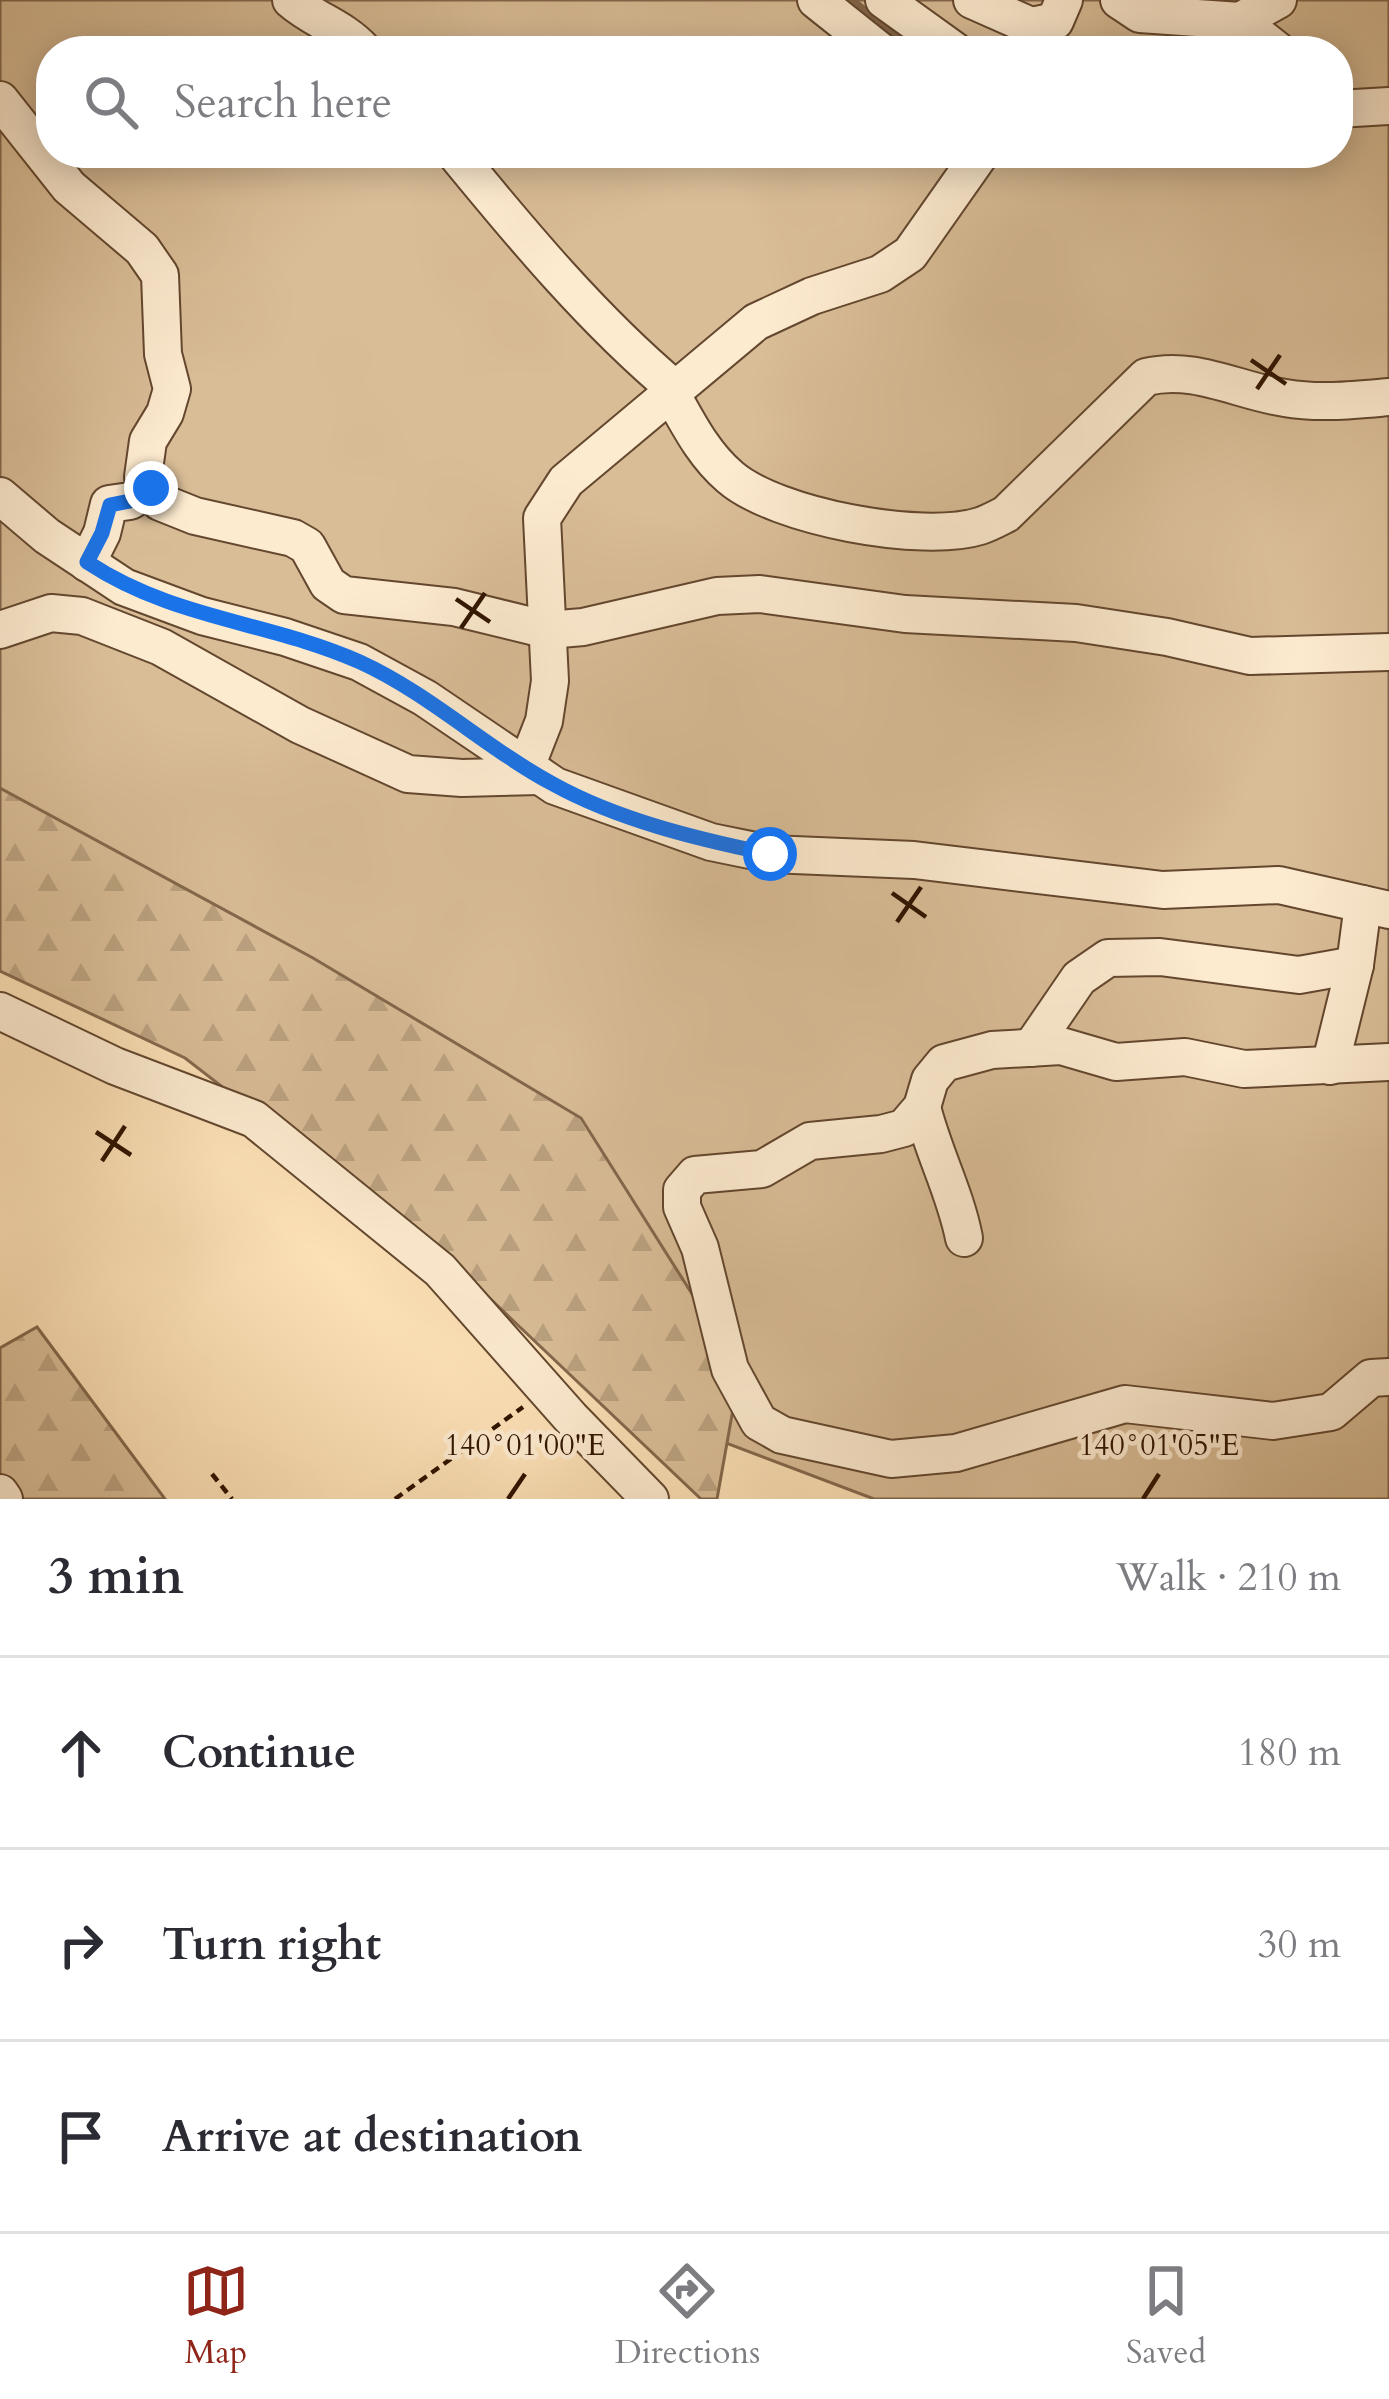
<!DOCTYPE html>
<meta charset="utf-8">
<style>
:root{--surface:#fff;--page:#f7f7f7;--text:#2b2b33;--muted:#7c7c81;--line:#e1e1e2;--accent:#8f2418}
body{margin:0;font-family:Cardo,serif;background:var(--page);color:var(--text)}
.stop{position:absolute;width:36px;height:36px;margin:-27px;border:9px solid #1a73e8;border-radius:50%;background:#fff}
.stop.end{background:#1a73e8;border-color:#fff;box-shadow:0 3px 12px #0008}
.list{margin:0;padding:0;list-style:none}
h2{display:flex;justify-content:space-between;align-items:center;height:156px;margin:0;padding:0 48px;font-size:51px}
h2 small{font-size:39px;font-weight:400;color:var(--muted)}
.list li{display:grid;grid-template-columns:78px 1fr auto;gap:36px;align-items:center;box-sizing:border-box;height:192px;padding:0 48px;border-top:3px solid var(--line)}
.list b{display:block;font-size:45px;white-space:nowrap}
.list em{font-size:39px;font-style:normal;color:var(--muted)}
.icon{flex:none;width:66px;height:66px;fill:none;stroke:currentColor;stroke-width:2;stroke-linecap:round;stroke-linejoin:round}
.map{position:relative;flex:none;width:1389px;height:1499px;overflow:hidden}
.search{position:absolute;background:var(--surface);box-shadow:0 6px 30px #0003;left:36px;right:36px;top:36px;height:132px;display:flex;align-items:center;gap:30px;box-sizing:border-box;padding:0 42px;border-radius:48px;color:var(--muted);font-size:45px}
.sheet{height:732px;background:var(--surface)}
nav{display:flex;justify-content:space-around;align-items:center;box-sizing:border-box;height:168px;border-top:3px solid var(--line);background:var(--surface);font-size:33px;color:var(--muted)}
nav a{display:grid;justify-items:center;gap:6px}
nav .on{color:var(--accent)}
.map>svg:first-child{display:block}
.green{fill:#d9bd97;stroke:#84684c;stroke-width:3;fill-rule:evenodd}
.forest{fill:url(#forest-firs);stroke:#84684c;stroke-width:3}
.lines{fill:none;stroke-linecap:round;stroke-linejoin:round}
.stream{stroke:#816548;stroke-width:9}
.minor-casing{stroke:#63472e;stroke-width:40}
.path{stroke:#301400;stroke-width:4.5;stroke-dasharray:9 6;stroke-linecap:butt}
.minor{stroke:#fdebd0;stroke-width:36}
.route{stroke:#1a73e8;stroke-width:15}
.ticks{fill:none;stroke:#301400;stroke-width:4.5}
.ticks-label{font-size:30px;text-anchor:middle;fill:#301400;stroke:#fdebd0;stroke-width:9;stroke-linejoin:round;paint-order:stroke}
</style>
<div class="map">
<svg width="1389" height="1499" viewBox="0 0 1389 1499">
<defs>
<pattern id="forest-firs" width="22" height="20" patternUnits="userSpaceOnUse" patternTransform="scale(3)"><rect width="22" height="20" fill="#d9bd97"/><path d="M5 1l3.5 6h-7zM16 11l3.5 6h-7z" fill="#bba280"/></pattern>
</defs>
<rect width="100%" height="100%" fill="#fce0b6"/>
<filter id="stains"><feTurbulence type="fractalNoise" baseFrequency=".00167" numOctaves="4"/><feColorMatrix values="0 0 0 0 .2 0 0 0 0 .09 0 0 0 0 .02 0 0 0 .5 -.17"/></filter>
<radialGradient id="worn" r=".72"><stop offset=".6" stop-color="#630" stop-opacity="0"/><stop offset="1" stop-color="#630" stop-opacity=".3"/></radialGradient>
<path class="green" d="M0 0H1389V1499H874L718 1440 0 840ZM51 51H1338V153H51Z"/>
<g class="forest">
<polygon points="0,788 313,958 581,1118 740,1370 717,1499 701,1499 463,1273 185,1058 0,971"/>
<polygon points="37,1327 165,1499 0,1499 0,1348"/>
</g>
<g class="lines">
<polyline class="stream" points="851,0 911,51"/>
<g class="minor-casing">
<g id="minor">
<path d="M291 0C315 21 341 26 364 51"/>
<polyline points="816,0 880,51"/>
<polyline points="884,0 955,51"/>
<polyline points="972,0 1031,26 1055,21 1064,0"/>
<polyline points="1119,0 1140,14 1240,21 1278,0"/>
<polyline points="1240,21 1278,51"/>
<polyline points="0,100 69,187 142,249 160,275 163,354 172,389 165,413 148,441 143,477 160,502 195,516 293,538 307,546 328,584 344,595 454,607 548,630 583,627 717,596 760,594 905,614 1076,623 1167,637 1250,656 1389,652"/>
<polyline points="1338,109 1389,106"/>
<path d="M455 153C523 236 593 320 675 389"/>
<path d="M671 393C688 423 703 454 730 477 776 517 923 544 980 526 989 523 998 518 1006 514L1146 377C1194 365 1238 391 1285 398 1319 404 1355 400 1389 397"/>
<polyline points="0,496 47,536 124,587 202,616 285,637 359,662 425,698 555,786 711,842 770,854 914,860 1163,890 1279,885 1389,910"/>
<polyline points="87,563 102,533 109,504 130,501 151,488"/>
<polyline points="0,630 51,613 82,616 161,647 300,725 408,774 462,778 540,776"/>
<polyline points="526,767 544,721 550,681 542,518 566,481 756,322 812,296 880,274 910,254 981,153"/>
<polyline points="0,1011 115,1066 254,1119 440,1270 571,1418 650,1499"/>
<polyline points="1031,1048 1079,978 1108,958 1160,957 1299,975 1355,965"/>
<polyline points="1389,1062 1244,1069 1185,1057 1116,1062 1061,1046 992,1050 944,1063 930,1080 922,1107 904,1128 881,1134 810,1141 762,1169 695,1175 682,1190 682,1207 700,1248 730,1369 759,1422 782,1435 891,1459 956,1453 1125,1404 1273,1421 1331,1412 1371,1378 1389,1377"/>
<polyline points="1330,1066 1355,965 1363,904"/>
<path d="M922 1107C933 1152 955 1192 964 1238"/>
<polyline points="0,1493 4,1499"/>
</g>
</g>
<g class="path">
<polyline points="212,1474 232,1499"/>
<polyline points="395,1499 523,1407"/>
</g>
<use href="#minor" class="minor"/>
</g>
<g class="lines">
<path class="route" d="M151 488 130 501 110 505 102 533 87 562C175 620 268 621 360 662 430 694 486 748 553 784 618 820 697 839 770 854"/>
</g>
<path class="ticks" d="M1251 360 1286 384M1257 389 1280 355M456 599 490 622M461 628 485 593M892 893 926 917M897 922 921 887M96 1132 131 1155M102 1161 125 1126M508 1499 525 1474M1143 1499 1159 1474"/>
<g class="ticks-label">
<text x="525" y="1455">140°01'00"E</text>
<text x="1159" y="1455">140°01'05"E</text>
</g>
<rect width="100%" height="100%" filter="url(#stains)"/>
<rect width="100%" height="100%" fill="url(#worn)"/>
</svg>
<div class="stop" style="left:770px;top:854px"></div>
<div class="stop end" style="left:151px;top:488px"></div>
<div class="search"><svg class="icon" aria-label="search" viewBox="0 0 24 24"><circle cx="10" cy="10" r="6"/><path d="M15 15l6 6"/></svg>Search here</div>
</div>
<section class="sheet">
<h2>3 min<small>Walk · 210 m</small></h2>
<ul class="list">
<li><svg class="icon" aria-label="ahead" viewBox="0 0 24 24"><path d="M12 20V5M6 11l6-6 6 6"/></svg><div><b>Continue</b></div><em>180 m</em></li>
<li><svg class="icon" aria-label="right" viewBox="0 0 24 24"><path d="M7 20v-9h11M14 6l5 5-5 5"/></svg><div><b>Turn right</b></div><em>30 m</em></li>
<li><svg class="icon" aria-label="arrive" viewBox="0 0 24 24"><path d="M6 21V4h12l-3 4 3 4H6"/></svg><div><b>Arrive at destination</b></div></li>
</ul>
</section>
<nav>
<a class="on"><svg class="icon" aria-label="map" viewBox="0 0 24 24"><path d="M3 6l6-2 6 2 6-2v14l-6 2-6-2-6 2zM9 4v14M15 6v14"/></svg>Map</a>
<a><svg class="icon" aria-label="directions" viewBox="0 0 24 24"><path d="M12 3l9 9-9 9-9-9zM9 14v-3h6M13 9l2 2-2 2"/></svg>Directions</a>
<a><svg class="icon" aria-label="saved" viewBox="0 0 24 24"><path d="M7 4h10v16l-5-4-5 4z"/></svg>Saved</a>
</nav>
